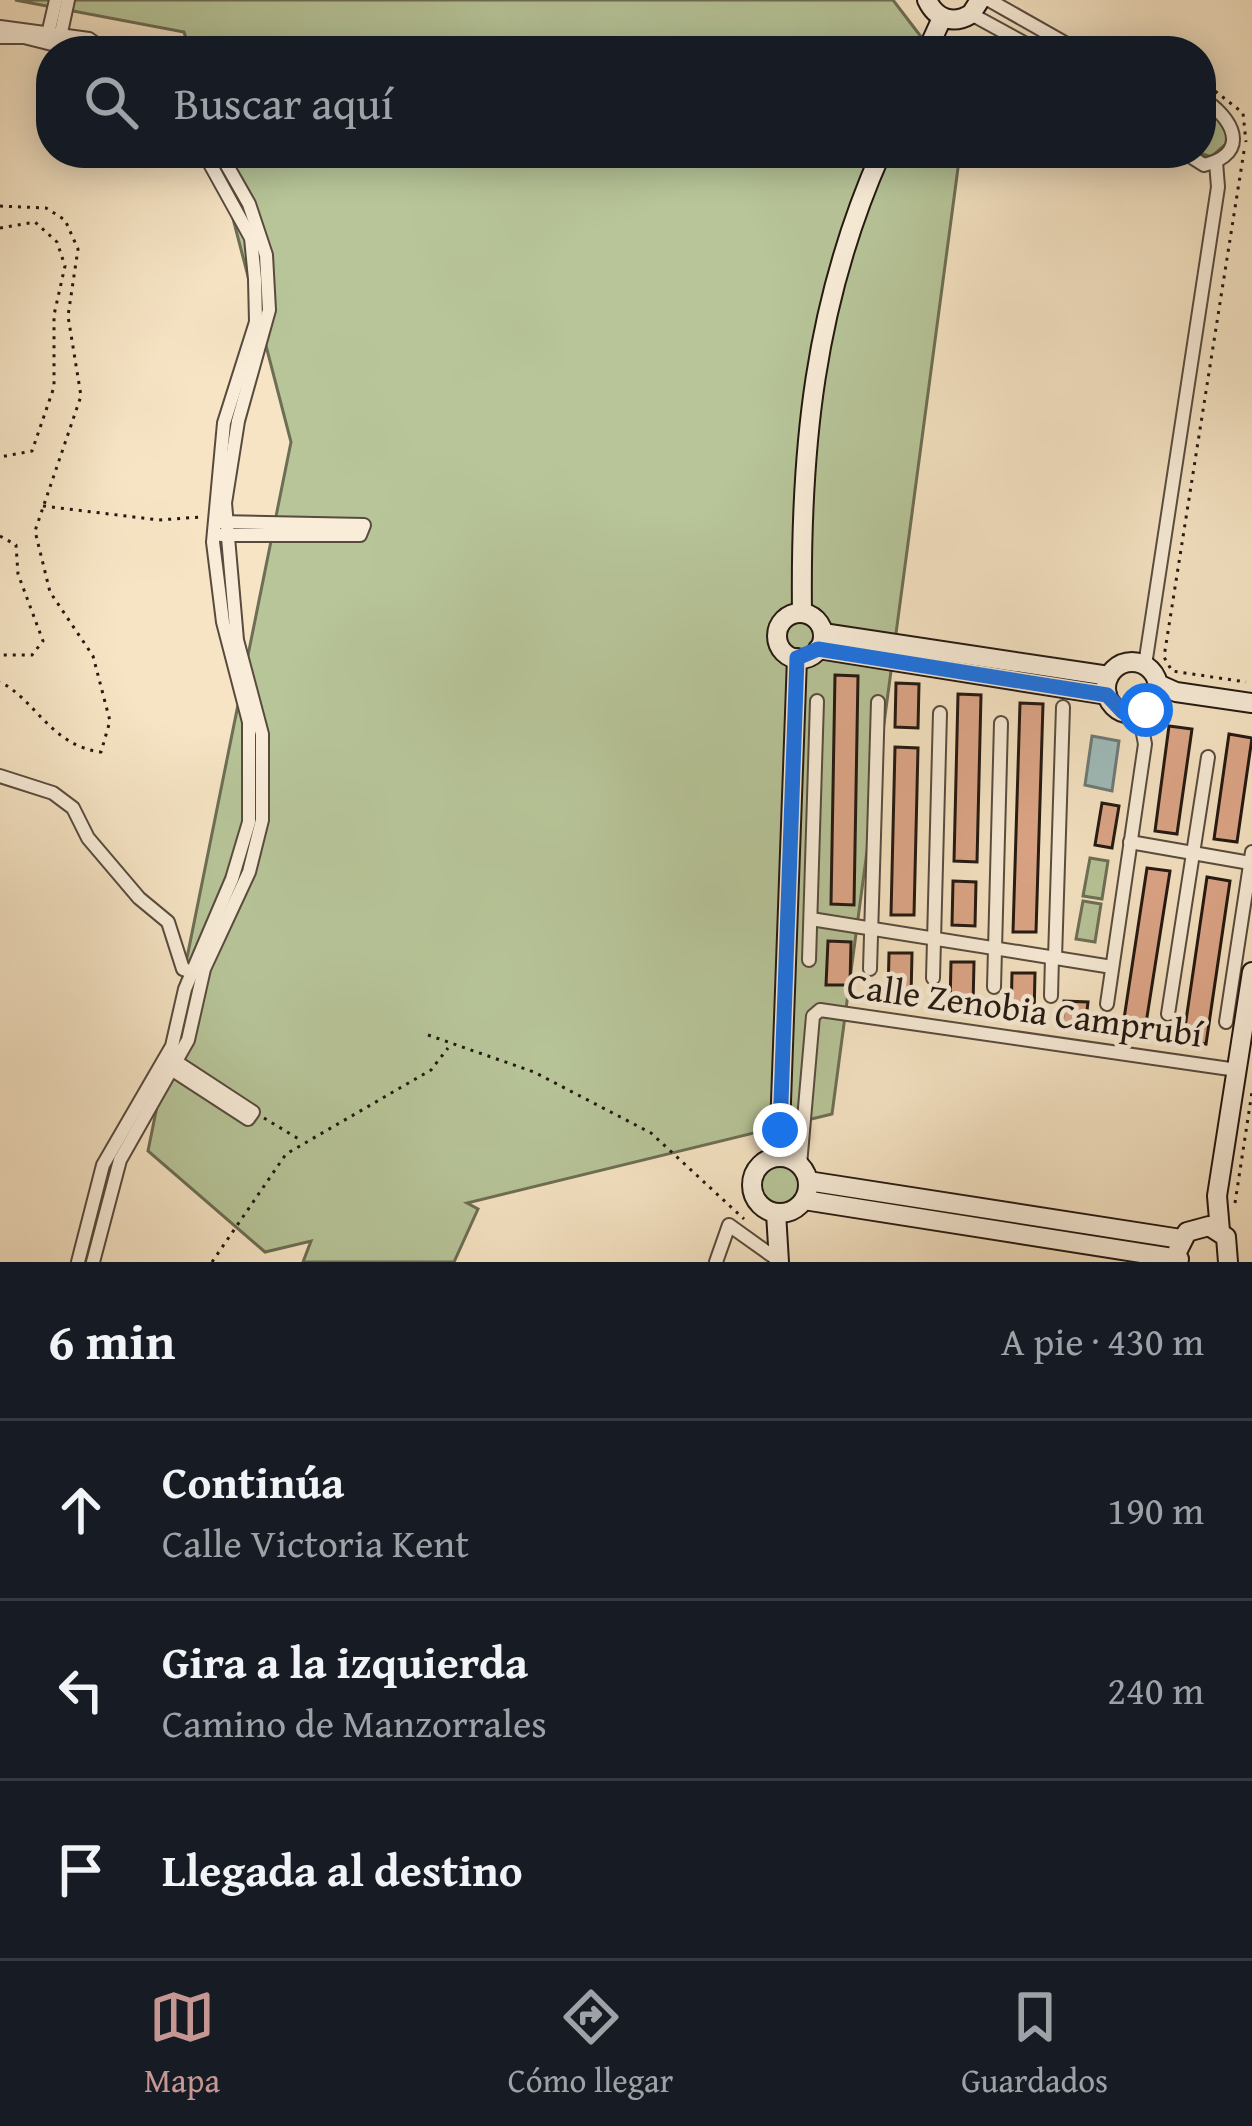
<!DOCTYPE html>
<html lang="es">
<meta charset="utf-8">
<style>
:root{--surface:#171b24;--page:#242831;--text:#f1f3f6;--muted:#9ea1a6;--line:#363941;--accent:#c59692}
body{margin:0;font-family:"Gentium Book Plus",serif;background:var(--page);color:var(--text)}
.stop{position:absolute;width:36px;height:36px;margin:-27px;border:9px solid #1a73e8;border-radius:50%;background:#fff}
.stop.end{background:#1a73e8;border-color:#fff;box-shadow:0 3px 12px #0008}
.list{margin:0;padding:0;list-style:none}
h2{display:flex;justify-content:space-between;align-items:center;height:156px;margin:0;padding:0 48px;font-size:51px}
h2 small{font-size:39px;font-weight:400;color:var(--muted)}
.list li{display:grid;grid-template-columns:78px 1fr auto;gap:36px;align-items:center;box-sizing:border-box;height:180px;padding:0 48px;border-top:3px solid var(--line)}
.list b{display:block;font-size:45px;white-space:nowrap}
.list p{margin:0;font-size:39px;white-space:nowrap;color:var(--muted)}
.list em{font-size:39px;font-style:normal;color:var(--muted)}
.icon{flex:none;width:66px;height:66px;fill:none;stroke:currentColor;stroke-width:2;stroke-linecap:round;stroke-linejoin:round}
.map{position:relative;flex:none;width:1252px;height:1262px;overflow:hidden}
.search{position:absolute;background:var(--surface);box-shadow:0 6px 30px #0003;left:36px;right:36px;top:36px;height:132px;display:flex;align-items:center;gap:30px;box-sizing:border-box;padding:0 42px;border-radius:48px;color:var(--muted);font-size:45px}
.sheet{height:696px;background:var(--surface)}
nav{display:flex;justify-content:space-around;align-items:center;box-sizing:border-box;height:168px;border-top:3px solid var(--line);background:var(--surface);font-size:33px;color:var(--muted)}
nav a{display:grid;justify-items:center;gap:6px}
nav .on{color:var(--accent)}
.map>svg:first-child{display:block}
.green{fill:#b7c599;stroke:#6d6e55;stroke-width:3}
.water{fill:#9fbdbc;stroke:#6d7b78;stroke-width:3}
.building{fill:#dda688;stroke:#231811;stroke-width:3}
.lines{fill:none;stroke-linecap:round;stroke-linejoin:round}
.street-casing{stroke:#584b3e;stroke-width:16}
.secondary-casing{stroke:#231811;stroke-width:22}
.path{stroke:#231811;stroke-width:3;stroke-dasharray:3 6;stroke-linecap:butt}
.street{stroke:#f9edd9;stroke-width:12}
.secondary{stroke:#f9edd9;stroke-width:18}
.route{stroke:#1a73e8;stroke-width:15}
.labels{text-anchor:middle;stroke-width:9;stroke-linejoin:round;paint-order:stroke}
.street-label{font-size:36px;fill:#231811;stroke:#f9edd9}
</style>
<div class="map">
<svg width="1252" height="1262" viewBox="0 0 1252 1262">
<rect width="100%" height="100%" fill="#f6e4c4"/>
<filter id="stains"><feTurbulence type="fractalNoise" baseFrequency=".00167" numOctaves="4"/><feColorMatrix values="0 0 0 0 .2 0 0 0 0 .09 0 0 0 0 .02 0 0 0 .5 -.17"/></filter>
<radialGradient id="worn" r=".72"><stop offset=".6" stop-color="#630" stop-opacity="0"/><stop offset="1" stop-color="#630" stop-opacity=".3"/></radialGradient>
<g class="green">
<polygon points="15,0 893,0 932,51 190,51 184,32"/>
<polygon points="1201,105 1225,120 1229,141 1211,157 1200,153"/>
<polygon points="216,153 960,153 832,1114 467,1203 478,1209 454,1262 303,1262 311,1241 265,1252 148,1151 291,442"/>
<polygon points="1090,858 1108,861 1102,899 1083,896"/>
<polygon points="1083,901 1101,904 1095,942 1076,939"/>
<circle cx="780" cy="1185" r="21"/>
</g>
<polygon class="water" points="1092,736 1119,741 1112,791 1085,785"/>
<g class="building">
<polygon points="835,675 858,676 854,905 831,904"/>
<polygon points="896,683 919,684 918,728 895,727"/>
<polygon points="958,694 981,695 977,862 954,861"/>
<polygon points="1020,703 1043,704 1036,932 1013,932"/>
<polygon points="1169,726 1192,729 1177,834 1155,831"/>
<polygon points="1229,734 1252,738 1237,842 1214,839"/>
<polygon points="895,747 918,748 914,915 891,915"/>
<polygon points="1102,803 1119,806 1112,848 1095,845"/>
<polygon points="1147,868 1170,871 1144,1036 1122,1032"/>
<polygon points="1207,877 1230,881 1206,1044 1183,1041"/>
<polygon points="953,881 976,882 975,926 952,925"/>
<polygon points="828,941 851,942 850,985 826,985"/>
<polygon points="889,953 912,953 911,997 888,996"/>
<polygon points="951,962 974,962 973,1006 950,1005"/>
<polygon points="1012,973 1035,973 1034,1017 1011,1016"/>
<polygon points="1064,1001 1088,1002 1085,1028 1062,1025"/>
</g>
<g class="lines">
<g class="street-casing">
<g id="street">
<polyline points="989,0 1079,51"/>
<polyline points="971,14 1039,51"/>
<polyline points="0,27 89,39 106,51"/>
<polyline points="48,34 56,0"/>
<polyline points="0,37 24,37 80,51"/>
<polyline points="60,37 68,0"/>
<path d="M1185 153 1204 165C1252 153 1233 117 1201 98"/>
<polyline points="218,522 364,525 360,535 221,535"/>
<polyline points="1145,665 1218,187 1216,162"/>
<polyline points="0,776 53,793 73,808 88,838 139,898 168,922 183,969 196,973"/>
<polyline points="1130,842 1250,863"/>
<polyline points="811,919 1112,967"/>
<polyline points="1055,958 1063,707"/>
<polyline points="809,960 817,701"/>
<polyline points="870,969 878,702"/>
<polyline points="933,978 940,713"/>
<polyline points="994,987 1001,723"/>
<polyline points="1051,996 1052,957"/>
<polyline points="1107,1004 1145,744 1139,713"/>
<polyline points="1168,1014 1208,757"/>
<polyline points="1226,1022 1252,852"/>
<polyline points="168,1067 248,1119 253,1112 172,1059"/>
<polyline points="800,1165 813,1016 820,1010 1237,1070"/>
<polyline points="78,1262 103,1165 172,1046 185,989 232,879 249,822 249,722 223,622 213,542 224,423 256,322 255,279 251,238 204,153"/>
<polyline points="93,1262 120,1160 188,1040 204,969 249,872 262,820 262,734 237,640 225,503 238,421 269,310 266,255 249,204 220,153"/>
<polyline points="716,1262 729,1225 778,1260"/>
</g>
</g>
<g class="secondary-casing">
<g id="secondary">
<path d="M927 0C936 19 953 25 971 14L980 0"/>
<polyline points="927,51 942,18"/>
<path d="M802 613C800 449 814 304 881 153"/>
<circle cx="800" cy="636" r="23"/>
<polyline points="823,633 1109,676"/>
<polyline points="818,649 1107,695"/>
<circle cx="1132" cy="688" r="26"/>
<polyline points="1158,684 1176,692 1252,703"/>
<circle cx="780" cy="1185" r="28"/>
<polyline points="779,1157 797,658"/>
<polyline points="808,1181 1181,1239"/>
<polyline points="804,1200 1179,1259"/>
<polyline points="776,1213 779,1262"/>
<polyline points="1220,1231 1217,1196 1252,972"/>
<polyline points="1178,1250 1187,1232 1209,1226 1226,1237 1228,1262"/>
</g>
</g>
<g class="path">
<polyline points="1201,80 1243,113 1246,142"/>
<polyline points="1244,151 1164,657 1172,671 1246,682"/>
<path d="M0 206 46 208 65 220 78 249 68 316 81 396 35 531 50 592 93 656 110 721 101 752C51 746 35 699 0 682"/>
<polyline points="0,228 35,222 57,242 65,266 54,315 54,387 32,451 0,457"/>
<polyline points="43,506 159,520 201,517"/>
<polyline points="0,536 16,545 18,574 43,641 32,655 0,655"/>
<polyline points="428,1035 534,1072 651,1133 744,1219"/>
<polyline points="264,1118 302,1141"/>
<polyline points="1235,1203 1252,1092"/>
<polyline points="212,1262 286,1154 431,1070 448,1048"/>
</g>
<use href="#street" class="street"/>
<use href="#secondary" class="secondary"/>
</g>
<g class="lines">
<polyline class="route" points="780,1130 797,658 818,649 1107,695 1123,712 1146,710"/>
</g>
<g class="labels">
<g class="street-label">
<text transform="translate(1025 1009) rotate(8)" y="13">Calle Zenobia Camprubí</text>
</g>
</g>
<rect width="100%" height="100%" filter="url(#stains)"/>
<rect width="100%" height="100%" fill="url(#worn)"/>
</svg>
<div class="stop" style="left:1146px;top:710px"></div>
<div class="stop end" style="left:780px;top:1130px"></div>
<div class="search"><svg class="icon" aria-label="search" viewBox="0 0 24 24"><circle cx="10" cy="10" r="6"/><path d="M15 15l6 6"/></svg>Buscar aquí</div>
</div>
<section class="sheet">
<h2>6 min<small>A pie · 430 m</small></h2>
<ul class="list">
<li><svg class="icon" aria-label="ahead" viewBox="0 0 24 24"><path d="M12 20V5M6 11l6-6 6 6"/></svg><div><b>Continúa</b><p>Calle Victoria Kent</p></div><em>190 m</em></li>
<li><svg class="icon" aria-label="left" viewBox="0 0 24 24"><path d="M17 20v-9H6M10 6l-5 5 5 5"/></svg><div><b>Gira a la izquierda</b><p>Camino de Manzorrales</p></div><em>240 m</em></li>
<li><svg class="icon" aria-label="arrive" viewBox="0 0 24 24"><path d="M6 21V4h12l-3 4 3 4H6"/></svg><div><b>Llegada al destino</b></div></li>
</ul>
</section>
<nav>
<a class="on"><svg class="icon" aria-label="map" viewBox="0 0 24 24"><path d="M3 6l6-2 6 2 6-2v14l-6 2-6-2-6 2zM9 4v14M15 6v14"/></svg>Mapa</a>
<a><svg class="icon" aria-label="directions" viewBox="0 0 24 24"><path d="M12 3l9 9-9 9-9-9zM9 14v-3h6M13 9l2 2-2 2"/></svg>Cómo llegar</a>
<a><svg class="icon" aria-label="saved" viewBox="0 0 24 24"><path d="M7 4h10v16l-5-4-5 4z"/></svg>Guardados</a>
</nav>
